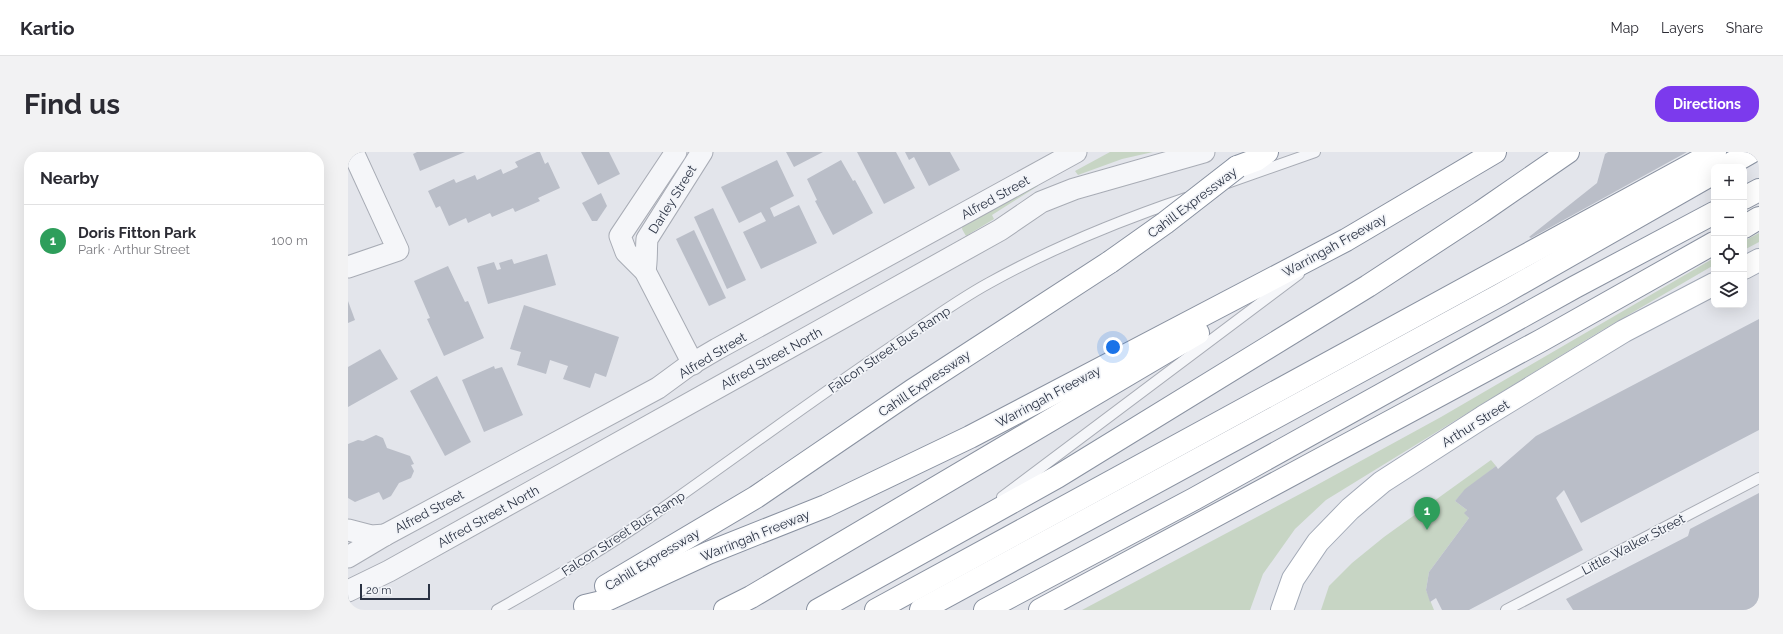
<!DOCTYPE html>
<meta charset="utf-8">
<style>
:root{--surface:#fff;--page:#f2f2f3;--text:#2b2b33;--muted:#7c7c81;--line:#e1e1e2;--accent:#7c3aed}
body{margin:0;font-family:Raleway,sans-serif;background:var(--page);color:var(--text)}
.controls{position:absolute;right:12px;top:12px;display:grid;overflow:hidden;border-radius:8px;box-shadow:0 4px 16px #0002}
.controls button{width:36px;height:36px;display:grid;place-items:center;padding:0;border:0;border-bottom:1px solid var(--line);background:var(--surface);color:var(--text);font:20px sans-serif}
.scale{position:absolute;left:12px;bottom:10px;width:70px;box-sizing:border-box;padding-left:4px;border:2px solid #2a3243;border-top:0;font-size:11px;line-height:14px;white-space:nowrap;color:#2a3243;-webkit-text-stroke:3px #f2f4f8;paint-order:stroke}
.you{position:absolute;left:765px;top:195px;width:14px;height:14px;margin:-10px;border:3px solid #fff;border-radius:50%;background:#1a73e8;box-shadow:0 0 0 6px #1a73e833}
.badge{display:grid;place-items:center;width:26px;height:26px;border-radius:50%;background:var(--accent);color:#fff;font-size:13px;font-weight:700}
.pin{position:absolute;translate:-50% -33px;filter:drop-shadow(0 1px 2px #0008)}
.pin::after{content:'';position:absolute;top:21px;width:14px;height:12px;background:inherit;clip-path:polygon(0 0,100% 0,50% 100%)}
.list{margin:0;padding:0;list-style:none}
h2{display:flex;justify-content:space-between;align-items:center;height:52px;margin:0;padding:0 16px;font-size:17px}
h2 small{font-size:13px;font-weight:400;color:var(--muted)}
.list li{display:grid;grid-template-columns:26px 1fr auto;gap:12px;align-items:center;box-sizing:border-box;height:72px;padding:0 16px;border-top:1px solid var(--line)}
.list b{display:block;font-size:15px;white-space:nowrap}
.list p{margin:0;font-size:13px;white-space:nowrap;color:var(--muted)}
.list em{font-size:13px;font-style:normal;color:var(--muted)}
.icon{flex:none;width:22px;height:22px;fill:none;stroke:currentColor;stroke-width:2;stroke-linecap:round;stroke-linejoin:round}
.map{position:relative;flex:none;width:1411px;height:458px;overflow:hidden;border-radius:16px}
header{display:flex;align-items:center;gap:24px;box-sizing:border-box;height:56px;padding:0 20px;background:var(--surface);border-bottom:1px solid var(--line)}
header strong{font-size:19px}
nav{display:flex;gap:22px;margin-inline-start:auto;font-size:14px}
.intro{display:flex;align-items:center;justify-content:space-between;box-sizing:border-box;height:96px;padding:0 24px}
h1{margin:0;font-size:28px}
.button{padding:10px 18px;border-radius:16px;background:var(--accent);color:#fff;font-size:14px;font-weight:700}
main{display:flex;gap:24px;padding:0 24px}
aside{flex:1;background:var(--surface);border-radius:16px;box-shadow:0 4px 16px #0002}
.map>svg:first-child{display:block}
.green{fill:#c7d5c4}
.building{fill:#babec8}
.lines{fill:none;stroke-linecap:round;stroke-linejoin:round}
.service-casing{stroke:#a8acb5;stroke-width:12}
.minor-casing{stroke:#a8acb5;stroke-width:23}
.primary-casing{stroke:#a2a9b6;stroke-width:24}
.motorway-casing{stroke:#8a92a1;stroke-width:24}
.service{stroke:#f5f6f9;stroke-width:10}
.minor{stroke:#f5f6f9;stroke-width:21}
.primary{stroke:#fff;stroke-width:22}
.motorway{stroke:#fff;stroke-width:22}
.motorway-bridge-casing{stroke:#8a92a1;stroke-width:24;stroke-linecap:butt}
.motorway-bridge{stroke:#fff;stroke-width:22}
.labels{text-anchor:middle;stroke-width:3.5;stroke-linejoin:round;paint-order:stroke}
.street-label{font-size:13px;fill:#2a3243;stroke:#f2f4f8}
</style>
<header>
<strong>Kartio</strong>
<nav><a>Map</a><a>Layers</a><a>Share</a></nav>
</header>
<div class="intro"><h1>Find us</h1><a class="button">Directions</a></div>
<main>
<aside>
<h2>Nearby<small></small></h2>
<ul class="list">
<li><span class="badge" style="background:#2e9e5b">1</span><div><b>Doris Fitton Park</b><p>Park · Arthur Street</p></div><em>100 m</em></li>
</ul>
</aside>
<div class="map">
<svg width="1411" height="458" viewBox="0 0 1411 458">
<rect width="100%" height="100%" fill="#e3e5eb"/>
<g class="green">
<polygon points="762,0 805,0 774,7 730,23 727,19"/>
<polygon points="687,28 690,34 644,63 646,67 618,84 614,77 615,70"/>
<polygon points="1411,81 1411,90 1396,98 1396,89"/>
<polygon points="1366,106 1366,113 1251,180 978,348 947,377 915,422 902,458 734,458 967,334 1093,265"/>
<polygon points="1143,308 1148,314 1116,339 1107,349 1119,358 1117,361 1121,366 1081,420 1078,438 1086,458 973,458 981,434 1004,411 1036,385"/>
</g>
<g class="building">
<polygon points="69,0 117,0 72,19 65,2"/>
<polygon points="189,0 192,0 197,12 200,10 212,36 190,46 192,49 167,60 165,56 144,65 142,61 120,71 118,66 101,74 92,54 88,56 80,39 106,27 108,31 127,23 129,28 153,17 155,22 170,15 167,10"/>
<polygon points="233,0 261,0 272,22 250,33"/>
<polygon points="438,0 475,0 446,15"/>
<polygon points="509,0 548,0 567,36 536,52"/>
<polygon points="557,0 602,0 612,18 581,34 566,5 561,8"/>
<polygon points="1260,0 1339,0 1183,86 1181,85 1249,31 1257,2"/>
<polygon points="429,8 446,44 422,56 426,65 451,53 469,91 413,117 395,80 418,69 413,60 391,71 373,35"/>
<polygon points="493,8 505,29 507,28 525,61 485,83 467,49 469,48 459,27"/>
<polygon points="253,41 259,54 249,69 244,69 234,51"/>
<polygon points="365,56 398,128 379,137 346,65"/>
<polygon points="346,78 378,146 361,154 328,87"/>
<polygon points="199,102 208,133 140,152 129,115 146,110 149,118 153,117 151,111 164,107 166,112"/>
<polygon points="100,114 117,150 120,149 136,186 96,204 79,167 82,166 66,129"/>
<polygon points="0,149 7,168 0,171"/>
<polygon points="176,153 271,185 258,225 247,221 242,236 215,227 220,214 202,208 198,222 169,213 173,200 162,197"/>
<polygon points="1411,167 1411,278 1233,371 1216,338 1208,346 1235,398 1121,458 1094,458 1088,446 1082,450 1078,438 1081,420 1121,366 1116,361 1119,358 1107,349 1117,337 1148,314 1150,317 1188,284"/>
<polygon points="32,197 50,227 0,255 0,215"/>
<polygon points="146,214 147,217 154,215 175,263 136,280 114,228"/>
<polygon points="89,224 123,290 97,304 62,239"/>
<polygon points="28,283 35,286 39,296 62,304 66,312 63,313 66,319 63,326 51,331 43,344 35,348 31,340 7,350 0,346 0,292 10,288 15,289"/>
<polygon points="1411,341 1411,458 1225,458 1218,447 1340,384 1342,377"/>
</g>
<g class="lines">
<g class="service-casing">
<g id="service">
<polyline points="879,31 967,0"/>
<polyline points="654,345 951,122"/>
<path d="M149 458C202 428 255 398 305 363 385 307 464 248 546 193 577 172 608 149 641 131 704 96 770 69 838 46"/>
<polyline points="1158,458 1411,326"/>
</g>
</g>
<g class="minor-casing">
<g id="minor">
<polyline points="328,0 272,84 278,100 297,119 345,212"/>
<polyline points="0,115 50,98 5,0"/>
<path d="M297 119C299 108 298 98 299 87L354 0"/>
<polyline points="0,378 23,384 37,383"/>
<polyline points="0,405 37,383 310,236 340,214 369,197 728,0"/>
<polyline points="0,439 41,419 652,78 693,50 726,37 856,0"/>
</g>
</g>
<g class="primary-casing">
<g id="primary">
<polyline points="1396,116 1411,108"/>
<polyline points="934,458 945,427 970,390 1002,357 1034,330 1135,265 1276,179 1366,132"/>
</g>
</g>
<g class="motorway-casing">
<g id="motorway">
<polyline points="889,15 908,8 919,0"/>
<polyline points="1377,15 1403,0"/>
<polyline points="1396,46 1411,38"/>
<polyline points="1396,75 1411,66"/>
<polyline points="258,434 408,345 565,238 762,110"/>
<polyline points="237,454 254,450 360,401 478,354 622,285 998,88 1147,0"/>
<polyline points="377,458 403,445 850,181"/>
<polyline points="470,458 709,325 1020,134 1133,60 1220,0"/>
<polyline points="528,458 1367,0"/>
<polyline points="573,458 1152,143 1366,21"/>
<polyline points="637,458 846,347 1227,135 1366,61"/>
<polyline points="692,458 1194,188 1366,91"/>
</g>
</g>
<use href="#service" class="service"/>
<use href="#minor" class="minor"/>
<use href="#primary" class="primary"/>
<use href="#motorway" class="motorway"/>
<g class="motorway-bridge-casing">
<polyline id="motorway-bridge" points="762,110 817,71 889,15"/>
</g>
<use href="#motorway-bridge" class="motorway-bridge"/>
</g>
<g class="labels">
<g class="street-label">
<text transform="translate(647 45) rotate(-29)" y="5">Alfred Street</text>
<text transform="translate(324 47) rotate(-58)" y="5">Darley Street</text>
<text transform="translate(844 50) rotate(-37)" y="5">Cahill Expressway</text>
<text transform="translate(986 93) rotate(-29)" y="5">Warringah Freeway</text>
<text transform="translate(541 197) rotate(-34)" y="5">Falcon Street Bus Ramp</text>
<text transform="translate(364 203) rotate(-31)" y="5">Alfred Street</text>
<text transform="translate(423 206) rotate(-29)" y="5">Alfred Street North</text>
<text transform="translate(576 231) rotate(-34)" y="5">Cahill Expressway</text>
<text transform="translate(700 244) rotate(-28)" y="5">Warringah Freeway</text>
<text transform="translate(1127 271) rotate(-32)" y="5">Arthur Street</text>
<text transform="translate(81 359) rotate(-28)" y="5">Alfred Street</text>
<text transform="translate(140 364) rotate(-29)" y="5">Alfred Street North</text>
<text transform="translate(275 381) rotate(-33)" y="5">Falcon Street Bus Ramp</text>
<text transform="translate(407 383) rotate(-22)" y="5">Warringah Freeway</text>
<text transform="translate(1285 392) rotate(-28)" y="5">Little Walker Street</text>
<text transform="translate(304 407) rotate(-31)" y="5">Cahill Expressway</text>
</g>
</g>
</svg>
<div class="controls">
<button>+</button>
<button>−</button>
<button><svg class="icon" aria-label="locate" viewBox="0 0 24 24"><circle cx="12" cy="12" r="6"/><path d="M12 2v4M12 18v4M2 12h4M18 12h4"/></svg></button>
<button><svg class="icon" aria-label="layers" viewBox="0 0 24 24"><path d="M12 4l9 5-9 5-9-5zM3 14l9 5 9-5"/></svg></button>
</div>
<div class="scale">20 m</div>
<div class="you"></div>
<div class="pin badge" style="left:1079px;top:378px;background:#2e9e5b">1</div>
</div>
</main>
